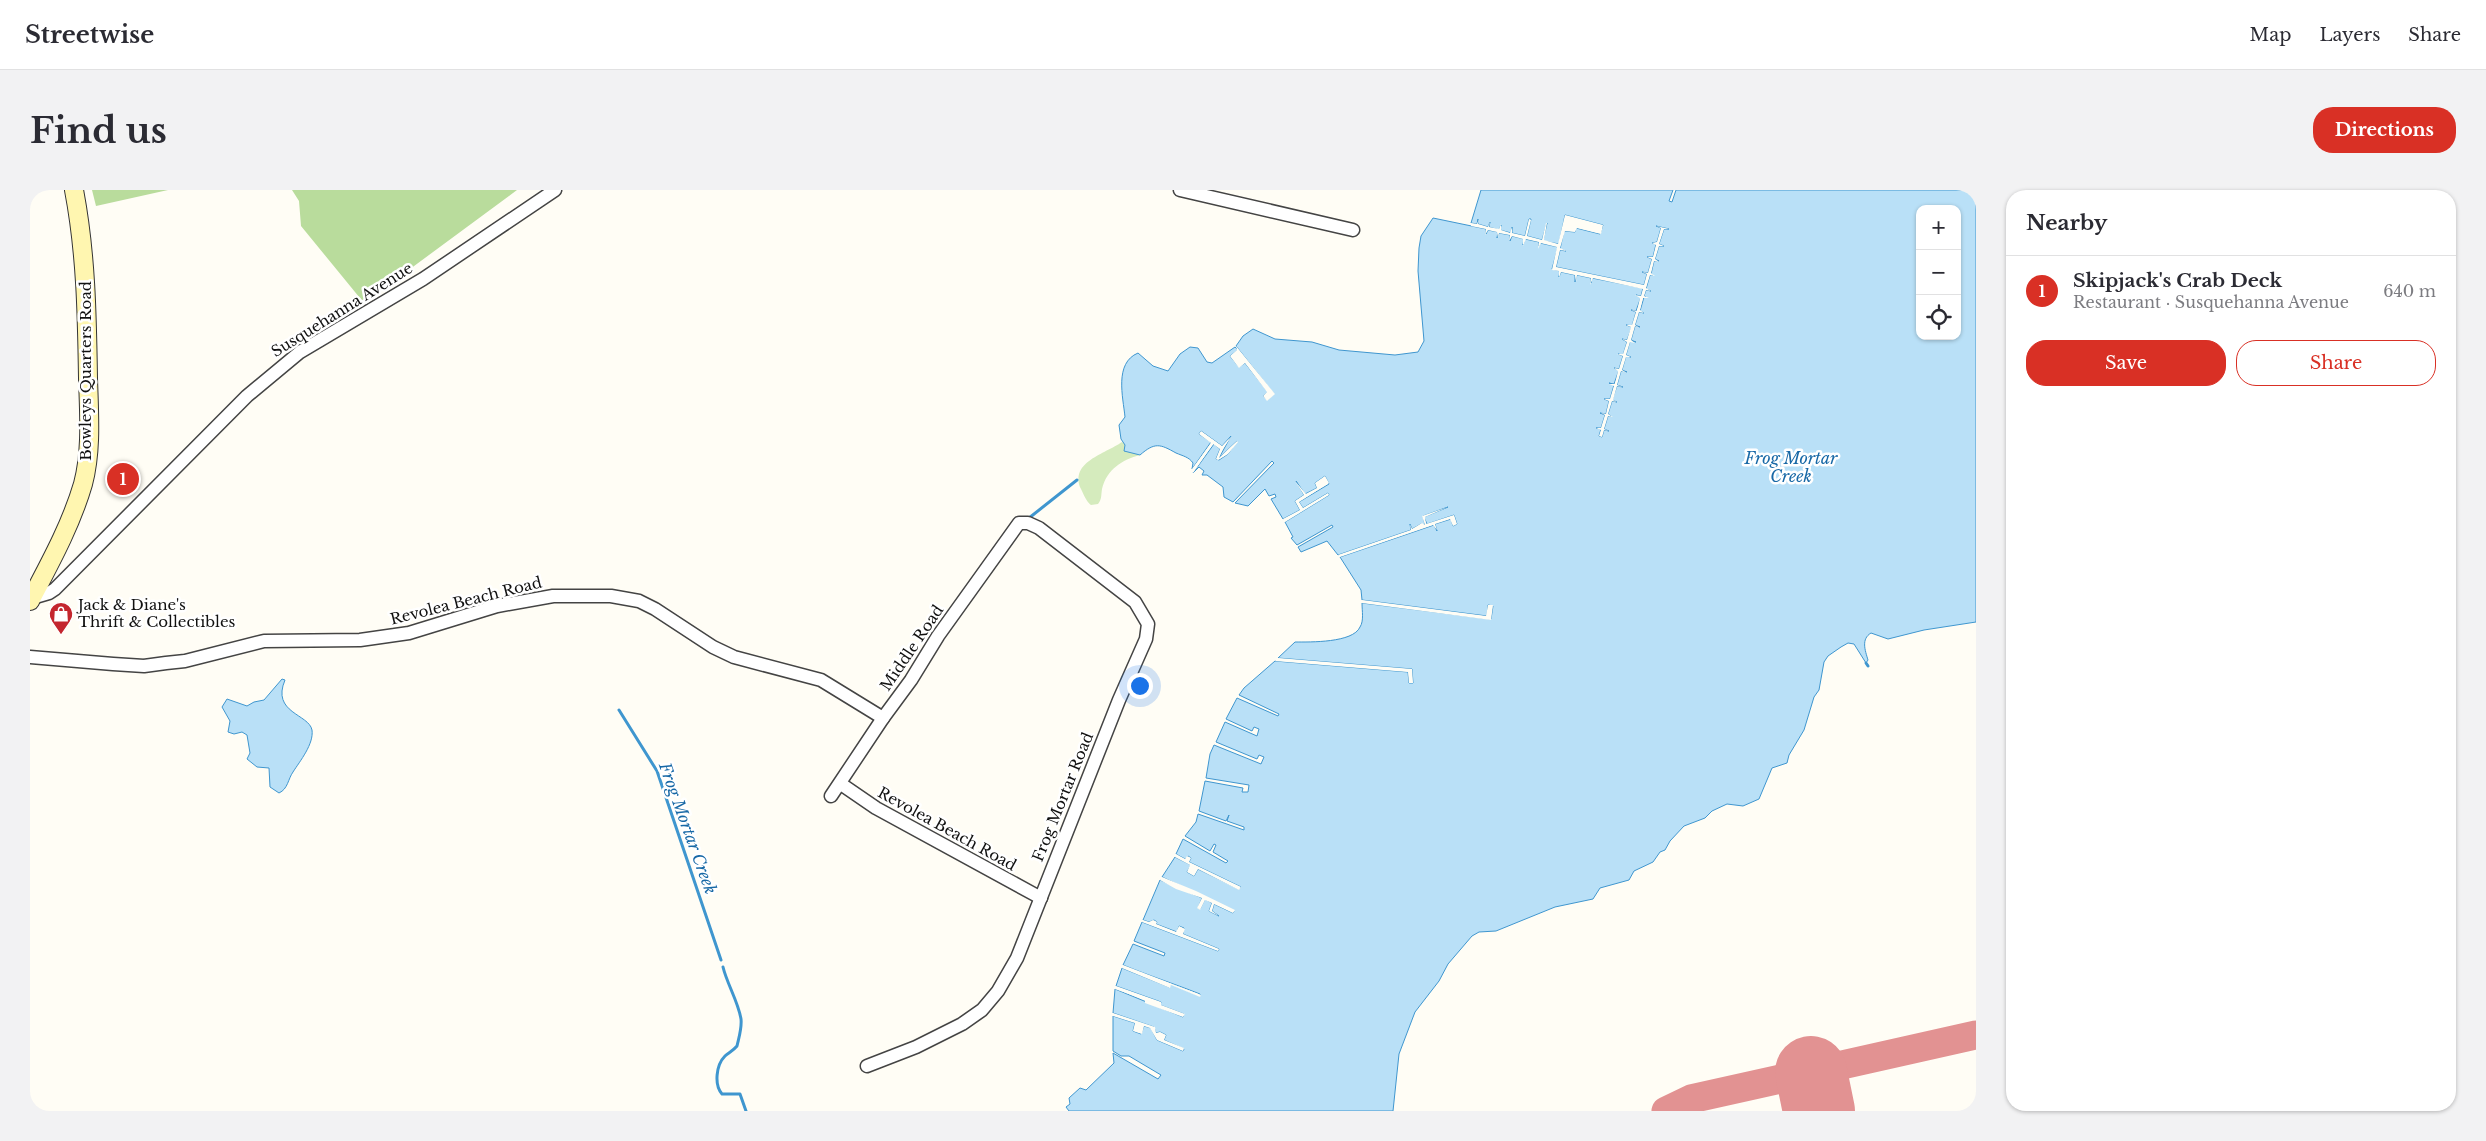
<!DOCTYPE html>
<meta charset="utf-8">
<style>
:root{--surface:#fff;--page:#f2f2f3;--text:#2b2b33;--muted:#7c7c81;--line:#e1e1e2;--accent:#d93025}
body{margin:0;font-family:"Libre Baskerville",serif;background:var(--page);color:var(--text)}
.controls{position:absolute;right:15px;top:15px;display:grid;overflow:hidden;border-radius:10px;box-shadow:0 1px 4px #0004}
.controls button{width:45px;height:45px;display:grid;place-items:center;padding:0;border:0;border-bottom:1px solid var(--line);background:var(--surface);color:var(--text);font:25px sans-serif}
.you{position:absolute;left:1109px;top:495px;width:18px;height:18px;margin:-12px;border:4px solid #fff;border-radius:50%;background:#1a73e8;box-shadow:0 0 0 8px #1a73e833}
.badge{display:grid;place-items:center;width:32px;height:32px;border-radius:50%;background:var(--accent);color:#fff;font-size:16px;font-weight:700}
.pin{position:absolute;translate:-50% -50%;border:2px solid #fff;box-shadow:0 1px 5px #0006}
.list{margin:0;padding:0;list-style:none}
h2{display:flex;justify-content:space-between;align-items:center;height:65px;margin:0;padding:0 20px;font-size:21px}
h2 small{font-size:16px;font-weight:400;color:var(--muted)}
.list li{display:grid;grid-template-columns:32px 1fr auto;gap:15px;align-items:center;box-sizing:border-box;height:70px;padding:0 20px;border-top:1px solid var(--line)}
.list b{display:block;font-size:19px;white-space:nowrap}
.list p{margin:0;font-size:16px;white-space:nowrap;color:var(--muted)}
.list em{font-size:16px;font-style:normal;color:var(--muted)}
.actions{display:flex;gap:10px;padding:15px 20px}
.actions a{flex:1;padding:11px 0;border:1px solid var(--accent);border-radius:20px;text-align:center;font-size:18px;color:var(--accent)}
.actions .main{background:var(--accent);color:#fff}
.icon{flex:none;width:28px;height:28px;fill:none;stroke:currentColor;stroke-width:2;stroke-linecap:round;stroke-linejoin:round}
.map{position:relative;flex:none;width:1946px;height:921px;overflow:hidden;border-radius:20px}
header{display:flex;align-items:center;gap:30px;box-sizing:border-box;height:70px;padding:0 25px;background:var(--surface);border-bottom:1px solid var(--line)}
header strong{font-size:24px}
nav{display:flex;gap:28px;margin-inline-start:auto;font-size:18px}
.intro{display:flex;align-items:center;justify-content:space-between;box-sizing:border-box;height:120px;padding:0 30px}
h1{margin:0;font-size:35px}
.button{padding:12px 22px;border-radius:20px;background:var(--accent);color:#fff;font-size:18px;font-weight:700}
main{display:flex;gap:30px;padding:0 30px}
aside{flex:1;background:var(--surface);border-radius:20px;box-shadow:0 1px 4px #0004}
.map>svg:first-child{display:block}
.green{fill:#d5ebbd}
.forest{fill:#b9dc9c}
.water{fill:#b9e0f7;stroke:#3f96cf;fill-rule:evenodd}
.pier{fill:#fffdf5}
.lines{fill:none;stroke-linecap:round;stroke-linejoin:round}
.stream{stroke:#3f96cf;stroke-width:3}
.taxiway{stroke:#e29292;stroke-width:29}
.runway{stroke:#e29292;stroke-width:72}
.street-casing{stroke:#444;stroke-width:15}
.secondary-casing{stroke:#333;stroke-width:20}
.street{stroke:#fff;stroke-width:12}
.secondary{stroke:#fff6b0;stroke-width:18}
.labels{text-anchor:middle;stroke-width:5;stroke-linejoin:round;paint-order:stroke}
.street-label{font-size:15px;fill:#111;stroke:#fff}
.poi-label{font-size:15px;fill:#111;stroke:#fff;text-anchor:start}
.water-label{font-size:16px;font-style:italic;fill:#1768a6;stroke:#fff}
</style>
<header>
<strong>Streetwise</strong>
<nav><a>Map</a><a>Layers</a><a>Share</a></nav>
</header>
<div class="intro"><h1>Find us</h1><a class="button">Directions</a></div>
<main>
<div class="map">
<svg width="1946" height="921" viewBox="0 0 1946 921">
<rect width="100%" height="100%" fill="#fffdf5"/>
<path class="green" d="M1092 252 1095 254V261L1110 265C1092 270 1077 279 1072 299 1071 305 1072 309 1068 314L1061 315C1056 311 1054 305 1051 299 1039 272 1075 264 1092 252Z"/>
<g class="forest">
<polygon points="62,0 138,0 66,16"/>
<polygon points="262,0 487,0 334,113 271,36 269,11"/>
</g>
<g class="water">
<path d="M1451 0H1643L1639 11 1642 12 1646 0H1946V432L1894 440 1858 449 1841 443C1831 449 1835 460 1838 470L1836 473 1824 454 1818 453 1811 457 1798 466 1794 472 1789 500 1784 507 1774 540 1759 565 1757 573 1742 578 1729 609 1713 616 1697 614 1682 621 1675 628 1654 636 1640 651 1635 660 1630 662 1623 672 1604 681 1599 690 1570 698 1563 709 1525 717 1466 741 1449 742 1442 746 1418 774 1409 791 1385 822 1369 864 1363 921H1039L1036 917 1040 914 1039 908 1050 898 1056 900 1084 873 1083 863 1128 889 1131 885 1099 866H1091L1083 861V826L1105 833 1103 841 1111 844 1114 836 1121 838 1127 850 1153 861 1154 859 1134 850 1136 845 1130 842 1126 843 1124 837 1083 823 1085 799 1153 827 1154 824 1130 815 1131 812 1086 796 1092 778 1139 797 1141 794 1170 806V804C1142 793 1120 786 1093 775L1103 754 1134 766 1135 763 1104 751 1112 732 1188 761 1189 759 1153 744 1154 738 1149 736 1147 742 1126 734 1127 732 1124 730 1119 732 1113 730 1130 690 1172 708 1168 718 1170 719 1175 709 1182 713 1179 721 1189 726 1182 721 1184 714 1203 723 1204 721 1132 687 1145 667 1161 675 1157 682 1164 686 1168 679 1209 699 1211 697 1159 672 1161 668 1158 666 1155 669 1146 664 1153 649 1196 673 1198 671 1183 662 1186 655 1184 654 1180 661 1155 646 1166 632 1168 624 1214 640V637L1197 631 1199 625 1196 631 1169 621 1175 591 1213 598 1212 602H1218L1219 595 1176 588 1180 564 1184 555 1231 574 1234 567 1229 565 1227 569 1186 552 1195 532 1227 546 1229 539 1224 537 1222 541 1196 529 1207 508 1248 526 1249 524 1209 505 1214 498 1245 471 1378 482 1379 493H1383L1382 479 1248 468 1265 452C1280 452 1323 453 1330 437 1334 431 1332 421 1332 413L1461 429 1463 416 1458 415 1457 426 1332 410 1331 400 1310 367 1404 335 1407 341 1405 334 1421 329 1423 336 1427 334 1424 325 1397 334 1394 327 1418 317 1393 326 1395 335 1391 334 1382 339 1380 334 1381 340 1308 365 1297 351 1271 362 1268 357 1303 337 1302 335 1267 355 1261 348 1263 347 1255 332 1299 305 1298 303 1273 318 1269 312 1299 294 1295 286 1285 293 1287 298 1275 304 1266 291 1274 305 1265 311 1270 320 1253 329 1241 309 1246 307 1245 304 1239 306 1235 299 1218 316 1205 313 1244 273 1242 271 1203 312 1194 307 1193 297 1177 285H1172L1174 281 1169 277 1163 283 1184 254 1190 259 1186 269 1189 270 1198 264 1207 251 1189 268 1201 246 1192 256 1171 241 1169 244 1181 252 1162 279 1163 273C1159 267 1153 266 1146 263 1130 254 1125 252 1110 265L1094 261 1095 255 1091 249 1089 235 1095 227C1093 207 1084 173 1108 163L1123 176 1138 181 1150 164 1160 157 1168 158 1177 172 1182 173 1205 157 1208 160 1200 166 1209 177 1215 173 1238 202 1233 206 1237 210 1244 204 1206 156 1213 146 1223 139 1245 149 1282 152 1309 160 1365 165 1388 162 1394 151 1388 81 1389 58 1391 46 1403 28 1456 39V44L1458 40 1468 42 1467 48 1469 43 1480 45V51L1482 46 1494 49 1493 55 1495 49 1509 52V56L1510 53 1528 57 1522 79 1530 81 1529 87 1531 82 1545 85V92L1547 85 1561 88V93L1562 88 1613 98 1611 106 1606 105 1611 107 1606 121 1601 120 1606 122 1602 136 1596 135 1602 137 1597 150 1592 149 1597 152 1593 165 1588 164 1593 166 1589 179 1584 178 1589 180 1584 194 1579 193 1584 195 1580 209H1574L1579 211 1576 224 1570 223 1575 225 1571 238H1566L1571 239 1569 246 1572 247 1574 240 1579 241 1574 239 1578 226H1581L1578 224 1582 211 1587 212 1582 210 1587 196 1593 197 1587 195 1591 181 1597 182 1592 180 1596 166 1601 167 1596 165 1600 151 1606 152 1601 150 1605 136 1610 137 1605 135 1609 122 1614 123 1610 121 1614 107H1616L1614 106 1616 100 1621 101 1616 99 1620 85H1623L1621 84 1624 71H1629L1625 69 1629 56H1634L1629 54 1634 39H1639L1626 36 1631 38 1627 52 1622 53 1626 54 1623 67H1617L1622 69 1618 83 1612 82 1617 84 1614 95 1526 77 1530 60 1536 61 1530 59 1534 41 1545 42 1546 38 1570 44 1573 35 1535 25 1529 54 1513 51 1517 33 1512 50 1497 46 1501 29H1499L1495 46 1482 43V37L1481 43 1470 40 1471 35 1469 40 1459 37 1460 32 1458 37 1448 34V29L1447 34 1441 33ZM1890 19H1927V146H1890Z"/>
<path d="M252 489 255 490C241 523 279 524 282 540 284 554 270 571 263 582 258 589 258 599 249 603L240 597 239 578 227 577 217 569 220 563 217 545 212 542 204 544 198 542 200 531 192 517 197 509 217 516 224 512 234 510Z"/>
</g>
<g class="pier">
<polygon points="1535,25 1573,35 1571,44 1547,38 1545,42 1535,41 1530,58 1537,61 1530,60 1526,77 1614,95 1617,84 1612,82 1618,83 1622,69 1617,67 1623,67 1626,55 1622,53 1627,52 1631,38 1626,36 1639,39 1634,39 1629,54 1634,56 1629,56 1625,69 1629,72 1624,71 1621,83 1625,86 1620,85 1616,98 1621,101 1616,100 1614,106 1619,108 1613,108 1610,120 1614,123 1609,122 1605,135 1610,138 1605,136 1601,150 1605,153 1600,152 1596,165 1601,167 1596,167 1592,180 1597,183 1591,181 1587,195 1593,197 1587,196 1583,210 1587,212 1582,211 1578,224 1583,227 1578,226 1574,239 1579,241 1574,240 1572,247 1569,246 1571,240 1566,238 1571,238 1575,225 1571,223 1576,224 1579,211 1574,209 1580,209 1584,196 1579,194 1585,194 1588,181 1584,178 1589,179 1593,166 1587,164 1593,164 1597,152 1592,149 1597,150 1601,137 1596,135 1602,135 1606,122 1601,120 1607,121 1610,108 1605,105 1611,106 1613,99 1563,88 1560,95 1561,88 1547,85 1546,92 1545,85 1531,82 1529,88 1529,81 1522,80 1527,57 1511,53 1508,59 1509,52 1496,49 1493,56 1493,49 1482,46 1479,51 1480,45 1469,43 1468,48 1467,42 1458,40 1455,45 1456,39 1441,36 1441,33 1447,34 1449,29 1448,34 1458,37 1460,31 1459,37 1469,39 1471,34 1471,40 1480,43 1482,37 1482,43 1495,46 1499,29 1501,30 1497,46 1512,50 1516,33 1517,33 1514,50 1528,54"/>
<polygon points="1206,156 1245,204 1237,211 1233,206 1237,202 1215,173 1209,178 1200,166 1207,160"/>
<polygon points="1171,241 1192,256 1202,246 1192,260 1189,268 1207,251 1208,252 1198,264 1188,270 1186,269 1190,259 1183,254 1163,283 1162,279 1181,253 1169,244"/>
<polygon points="1295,286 1299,293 1269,312 1273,318 1298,303 1299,305 1255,332 1253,329 1270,320 1265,311 1274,305 1265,291 1276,304 1287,298 1285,293"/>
<polygon points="1418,317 1395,327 1396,334 1424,325 1427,334 1423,336 1420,329 1405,334 1407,340 1403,335 1310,367 1308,365 1381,340 1380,334 1382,339 1392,333 1395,335 1392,326"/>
<polygon points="1332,410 1456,426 1458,415 1463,415 1461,430 1332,413"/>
<polygon points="1248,468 1382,479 1383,493 1379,493 1378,482 1245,471"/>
<polygon points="1146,664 1155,669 1157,666 1161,668 1159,672 1211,697 1209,700 1168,679 1164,686 1157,682 1160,675 1145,667"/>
<polygon points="1132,687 1166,701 1205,720 1203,723 1184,714 1182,721 1189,726 1179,721 1182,713 1175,710 1170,720 1167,718 1172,708 1146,699 1130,690"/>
<polygon points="1113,730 1119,732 1123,730 1127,732 1126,734 1146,742 1149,736 1155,739 1153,744 1189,759 1188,761 1112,732"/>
<polygon points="1093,775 1171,805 1170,807 1141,795 1140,798 1092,778"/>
<polygon points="1086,796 1131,812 1131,815 1155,824 1153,827 1115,813 1115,810 1085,799"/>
<polygon points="1083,823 1125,837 1126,843 1130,842 1136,845 1134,850 1154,858 1153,861 1127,850 1120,838 1114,836 1112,844 1103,841 1105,833 1083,826"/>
</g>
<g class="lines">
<g class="stream">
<polyline points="999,328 1047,290"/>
<polyline points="1836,473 1838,476"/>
<polyline points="589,520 627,581 691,770"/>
<path d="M693 777C697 794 708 811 711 829 712 838 709 847 707 856 703 861 698 863 695 866 686 875 684 895 692 904H710L716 921"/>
</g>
<polyline class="taxiway" points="1636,921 1661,909 1946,845"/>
<polyline class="runway" points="1781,882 1789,921"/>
<g class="street-casing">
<g id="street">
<polyline points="1150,0 1323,40"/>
<polyline points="2,408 19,403 25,399 217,206 270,162 393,89 525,0"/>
<polyline points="0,467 83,474 114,476 136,473 155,471 234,451 330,450 379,443 467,416 523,406 581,406 609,411 625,419 683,457 704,467 791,490 853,528"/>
<polyline points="811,594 846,618 1011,708"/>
<polyline points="801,606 853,528 881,490 908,446 989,333 998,333 1009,338 1105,412 1118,434 1116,449 1089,510 987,768 968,801 952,820 932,834 886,857 837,876"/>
</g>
</g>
<g class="secondary-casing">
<path id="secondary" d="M0 411C20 373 41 335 53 294 62 260 59 223 58 188 57 125 56 63 44 0"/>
</g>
<use href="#street" class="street"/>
<use href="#secondary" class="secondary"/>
</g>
<defs>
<g id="shop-pin" transform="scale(1.25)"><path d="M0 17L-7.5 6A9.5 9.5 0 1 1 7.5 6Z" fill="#c4262e" stroke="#fff"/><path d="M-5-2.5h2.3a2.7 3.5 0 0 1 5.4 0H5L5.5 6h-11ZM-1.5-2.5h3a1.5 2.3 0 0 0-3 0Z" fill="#fff"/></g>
</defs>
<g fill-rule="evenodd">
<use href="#shop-pin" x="31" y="424"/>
</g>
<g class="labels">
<g class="street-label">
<text transform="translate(312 120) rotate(-32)" y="5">Susquehanna Avenue</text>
<text transform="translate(56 181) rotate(-90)" y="5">Bowleys Quarters Road</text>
<text transform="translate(436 411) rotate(-14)" y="5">Revolea Beach Road</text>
<text transform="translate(882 458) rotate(-56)" y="5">Middle Road</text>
<text transform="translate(1033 607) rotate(-68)" y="5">Frog Mortar Road</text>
<text transform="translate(917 639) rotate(29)" y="5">Revolea Beach Road</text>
</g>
<g class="poi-label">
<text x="48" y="420">Jack &amp; Diane's<tspan x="48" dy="17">Thrift &amp; Collectibles</tspan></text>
</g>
<g class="water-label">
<text x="1761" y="274">Frog Mortar<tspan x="1761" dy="18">Creek</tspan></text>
<text transform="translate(658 638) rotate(70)" y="6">Frog Mortar Creek</text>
</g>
</g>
</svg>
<div class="controls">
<button>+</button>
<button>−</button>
<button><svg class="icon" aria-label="locate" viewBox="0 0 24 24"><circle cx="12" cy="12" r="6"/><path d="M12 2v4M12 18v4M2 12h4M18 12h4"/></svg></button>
</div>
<div class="you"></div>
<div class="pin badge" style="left:93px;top:289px">1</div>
</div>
<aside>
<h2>Nearby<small></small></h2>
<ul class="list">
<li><span class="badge">1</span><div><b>Skipjack's Crab Deck</b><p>Restaurant · Susquehanna Avenue</p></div><em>640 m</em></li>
</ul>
<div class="actions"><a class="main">Save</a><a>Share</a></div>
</aside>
</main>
